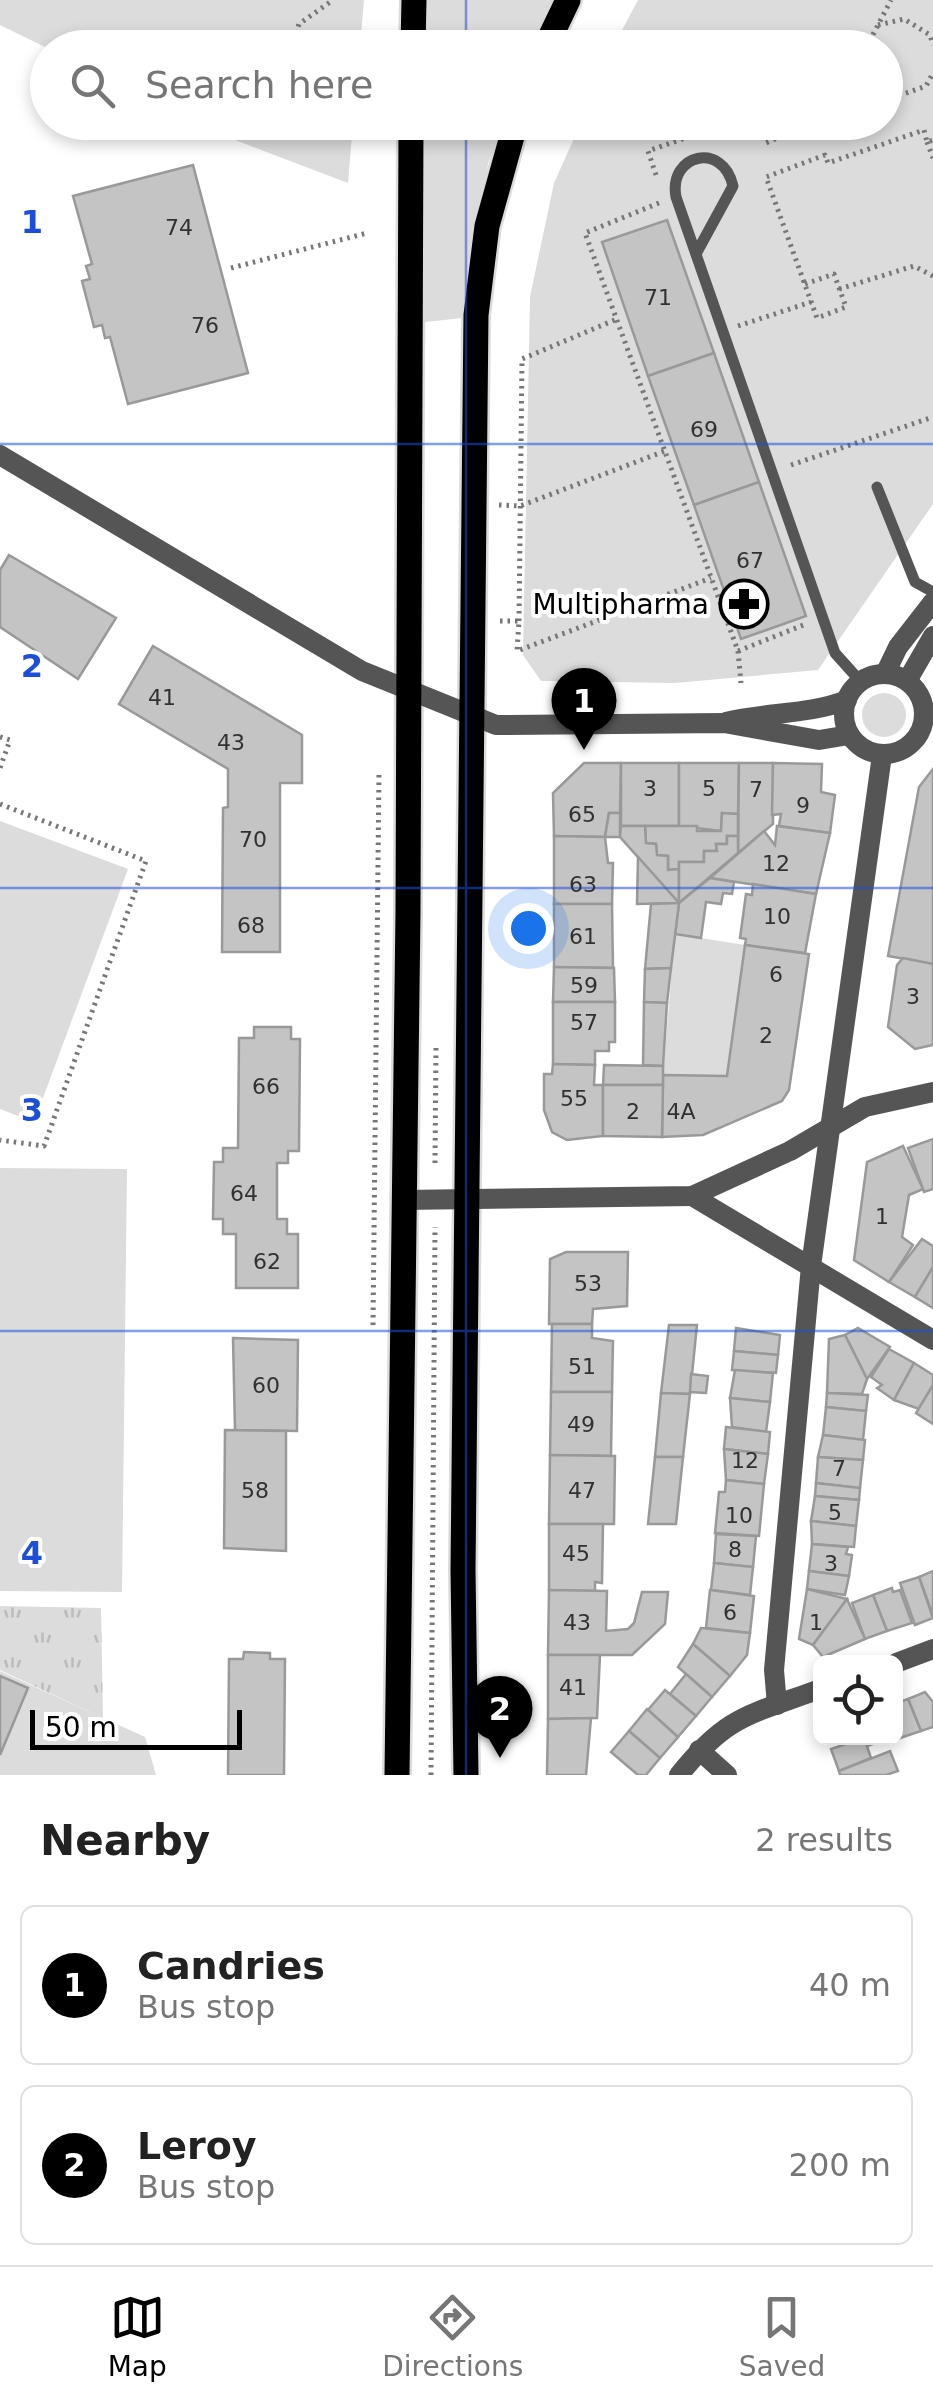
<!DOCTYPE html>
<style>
:root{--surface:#fff;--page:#f6f6f6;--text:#222;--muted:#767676;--line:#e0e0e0;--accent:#000}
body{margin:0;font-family:"DejaVu Sans",sans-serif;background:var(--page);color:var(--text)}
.controls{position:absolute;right:30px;bottom:30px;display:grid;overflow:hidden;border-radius:15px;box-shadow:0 5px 15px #0003}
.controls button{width:90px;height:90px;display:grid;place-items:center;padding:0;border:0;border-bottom:2px solid var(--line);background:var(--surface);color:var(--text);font:50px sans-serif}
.scale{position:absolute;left:30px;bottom:25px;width:212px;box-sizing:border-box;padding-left:10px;border:5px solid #000;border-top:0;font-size:28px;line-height:35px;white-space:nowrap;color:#000;-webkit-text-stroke:8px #fff;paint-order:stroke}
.you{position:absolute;left:528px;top:928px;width:35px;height:35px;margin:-25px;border:8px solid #fff;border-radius:50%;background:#1a73e8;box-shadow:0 0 0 15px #1a73e833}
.badge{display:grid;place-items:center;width:65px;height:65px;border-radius:50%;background:var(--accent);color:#fff;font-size:32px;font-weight:700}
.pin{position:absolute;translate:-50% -82px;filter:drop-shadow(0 2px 5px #0008)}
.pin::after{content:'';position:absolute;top:52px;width:35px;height:30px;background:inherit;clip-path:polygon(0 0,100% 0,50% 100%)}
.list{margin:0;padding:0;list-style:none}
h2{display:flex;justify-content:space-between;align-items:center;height:130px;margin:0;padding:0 40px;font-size:42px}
h2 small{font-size:32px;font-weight:400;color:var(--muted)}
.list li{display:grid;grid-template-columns:65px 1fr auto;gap:30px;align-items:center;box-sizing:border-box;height:160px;margin:0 20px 20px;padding:0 20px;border:2px solid var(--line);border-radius:15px}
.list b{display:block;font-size:38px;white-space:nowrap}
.list p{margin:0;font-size:32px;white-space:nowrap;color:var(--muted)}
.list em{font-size:32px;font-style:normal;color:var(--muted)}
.icon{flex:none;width:55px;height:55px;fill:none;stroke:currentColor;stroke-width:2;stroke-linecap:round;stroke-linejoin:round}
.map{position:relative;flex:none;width:933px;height:1775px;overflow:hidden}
.search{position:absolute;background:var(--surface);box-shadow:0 5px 15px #0003;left:30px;right:30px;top:30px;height:110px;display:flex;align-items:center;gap:25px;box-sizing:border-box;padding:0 35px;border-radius:55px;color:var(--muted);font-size:38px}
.sheet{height:490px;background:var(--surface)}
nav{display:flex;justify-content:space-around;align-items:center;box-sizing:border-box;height:140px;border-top:2px solid var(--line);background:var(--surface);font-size:28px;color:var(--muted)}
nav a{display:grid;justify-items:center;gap:5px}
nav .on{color:var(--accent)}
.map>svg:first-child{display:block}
.green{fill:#dcdcdc}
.park{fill:url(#park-tufts)}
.building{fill:#c4c4c4;stroke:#999;stroke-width:2.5}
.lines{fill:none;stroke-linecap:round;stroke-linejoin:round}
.primary-casing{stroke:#dbdbdb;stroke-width:30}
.path{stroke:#777;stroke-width:5;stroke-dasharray:2.5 5;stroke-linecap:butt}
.service{stroke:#555;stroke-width:11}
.minor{stroke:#555;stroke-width:20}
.primary{stroke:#000;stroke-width:25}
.grid{fill:none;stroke:#1d4ed8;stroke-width:2.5;stroke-opacity:0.55}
.labels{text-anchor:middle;stroke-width:8;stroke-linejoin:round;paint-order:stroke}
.number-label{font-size:22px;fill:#313131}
.poi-label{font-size:28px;fill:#000;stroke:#fff;text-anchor:end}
.grid-label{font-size:32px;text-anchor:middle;font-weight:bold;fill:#1d4ed8;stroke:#fff;stroke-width:8;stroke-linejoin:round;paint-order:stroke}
</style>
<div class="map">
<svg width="933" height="1775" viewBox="0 0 933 1775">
<defs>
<pattern id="park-tufts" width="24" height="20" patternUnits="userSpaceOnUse" patternTransform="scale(2.5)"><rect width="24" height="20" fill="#dcdcdc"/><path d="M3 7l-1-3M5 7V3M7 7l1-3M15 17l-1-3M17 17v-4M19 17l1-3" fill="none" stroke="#bbb"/></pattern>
</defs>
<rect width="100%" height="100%" fill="#fff"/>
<g class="green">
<polygon points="0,0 364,0 360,47 198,48 195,40 196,47 47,48 0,25"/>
<polygon points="429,0 555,0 533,47 426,48"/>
<polygon points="638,0 933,0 933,504 818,670 675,683 541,681 523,655 530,297 554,183 581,123 886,122 886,48 613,47"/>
<polygon points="219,123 353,123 348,183 222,135"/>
<polygon points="424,123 503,123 488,164 463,318 425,322"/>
<circle cx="884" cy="715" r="22"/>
<polygon points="0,821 128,869 34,1122 0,1109"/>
<polygon points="675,934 745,945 727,1076 663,1075"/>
<polygon points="0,1168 127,1169 122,1592 0,1591"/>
<polygon points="0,1671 145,1737 156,1775 0,1775"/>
</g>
<polygon class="park" points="0,1606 101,1608 103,1718 0,1670"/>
<g class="building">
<polygon points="193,165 248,373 128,404 110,337 105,338 102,325 94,327 82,281 90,279 86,266 92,264 73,196"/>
<polygon points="667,220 714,353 648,376 602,242"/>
<polygon points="714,353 759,482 694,505 648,376"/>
<polygon points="759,482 806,616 741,639 694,505"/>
<polygon points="9,555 116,618 78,679 0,627 0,570"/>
<polygon points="153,646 302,735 302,783 280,783 280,952 222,952 223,808 228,807 228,769 119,704"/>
<polygon points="584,763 621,763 620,813 609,813 605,837 554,836 553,793"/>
<rect x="621" y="763" width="58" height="63"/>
<polygon points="679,763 739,763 738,814 722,813 721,831 679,826"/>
<polygon points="739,763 773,763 773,824 738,853"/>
<polygon points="773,763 822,764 821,792 835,795 830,833 779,826 781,814 772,815"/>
<polygon points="933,769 933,964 888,956 919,787"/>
<polygon points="609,813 620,813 620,837 605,837"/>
<polygon points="722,813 738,814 738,836 727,836 727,844 716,844 717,851 704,851 704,862 679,862 679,869 668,870 668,856 657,855 656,844 646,843 645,826 697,826 697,831 721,831"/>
<polygon points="621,826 645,826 646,843 656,844 657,855 668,856 668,870 679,869 679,903 620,837"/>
<polygon points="777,826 830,833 816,894 710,878 764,831 775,845"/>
<polygon points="554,836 605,837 608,863 613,863 612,904 554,904"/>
<polygon points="727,836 738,836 738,853 679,903 679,862 704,862 704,851 717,851 716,844 727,844"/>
<polygon points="638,857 679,903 637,904"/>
<polygon points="710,878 734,882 732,894 723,893 721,904 706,902 701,938 675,934 679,903"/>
<polygon points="753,884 816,894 805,953 745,945 746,939 740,938 746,894 752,895"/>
<polygon points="679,903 671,968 645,969 651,904"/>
<polygon points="554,904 612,904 613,968 554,967"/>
<polygon points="745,945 809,954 789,1090 782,1101 703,1135 662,1137 663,1075 727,1076"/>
<polygon points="903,958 933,964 933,1045 915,1049 888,1027 897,965"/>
<polygon points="554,967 614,968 615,1002 553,1002"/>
<polygon points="671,968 667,1003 644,1002 645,969"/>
<polygon points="553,1002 615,1002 615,1042 609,1042 609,1051 595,1051 595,1065 553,1064"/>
<polygon points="644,1002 667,1003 663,1066 643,1065"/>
<polygon points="254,1027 291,1027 291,1039 300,1039 299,1151 288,1151 288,1163 277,1163 277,1219 287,1219 287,1234 298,1234 298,1288 236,1288 236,1234 223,1234 223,1219 213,1219 214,1162 223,1162 223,1148 238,1148 239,1038 254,1038"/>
<polygon points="553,1064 595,1065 594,1085 603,1085 603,1136 567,1140 552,1132 544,1110 544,1074 552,1074"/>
<polygon points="604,1065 663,1066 663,1085 603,1085"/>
<polygon points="603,1085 663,1085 662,1137 603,1136"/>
<polygon points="933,1139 933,1189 924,1192 908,1148"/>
<polygon points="903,1146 923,1189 909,1195 902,1237 913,1245 889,1282 854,1260 867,1162"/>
<polygon points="922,1239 933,1246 933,1267 915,1297 889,1282"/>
<polygon points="566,1252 628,1252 627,1306 593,1309 592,1324 549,1324 550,1259"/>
<polygon points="933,1267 933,1308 915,1297"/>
<polygon points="552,1324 592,1324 592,1338 613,1341 612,1392 551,1392"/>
<polygon points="669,1325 697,1325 690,1394 661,1393"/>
<polygon points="736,1328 780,1335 778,1355 734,1351"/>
<polygon points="858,1328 890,1347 867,1379 845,1335"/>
<polygon points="845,1335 867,1379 862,1394 827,1393 829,1339"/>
<polygon points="233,1338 298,1340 297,1431 235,1430"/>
<polygon points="889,1349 914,1363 894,1400 877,1388 882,1385 871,1377"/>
<polygon points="734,1351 778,1355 776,1373 732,1370"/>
<polygon points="914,1363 933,1375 933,1385 919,1409 894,1400"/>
<polygon points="735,1370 773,1373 770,1402 730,1398"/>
<polygon points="691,1374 708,1376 706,1393 690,1392"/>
<polygon points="933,1385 933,1424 916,1413"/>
<polygon points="551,1392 612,1392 611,1456 550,1455"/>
<polygon points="661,1393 690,1394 683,1457 655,1457"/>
<polygon points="827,1393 868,1395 866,1411 826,1407"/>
<polygon points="730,1398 770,1402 766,1432 732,1427"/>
<polygon points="826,1407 866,1411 863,1440 823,1435"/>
<polygon points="726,1427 770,1432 768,1454 724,1449"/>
<polygon points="225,1430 286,1431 286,1551 224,1548"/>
<polygon points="823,1435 865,1440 863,1460 818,1457"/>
<polygon points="724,1449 768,1454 764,1484 726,1480"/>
<polygon points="550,1455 615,1456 614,1524 549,1524"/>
<polygon points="655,1457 683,1457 676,1524 648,1524"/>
<polygon points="818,1457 863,1460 860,1488 816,1483"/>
<polygon points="726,1480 764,1484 759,1536 715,1533 719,1492 725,1492"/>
<polygon points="816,1483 860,1488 859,1500 815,1496"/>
<polygon points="815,1496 859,1500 856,1526 811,1521"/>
<polygon points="811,1521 856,1526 854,1547 812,1544"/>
<polygon points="549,1524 603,1524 602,1583 595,1582 595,1591 549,1590"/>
<polygon points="716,1534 756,1536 753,1567 714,1563"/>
<polygon points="812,1544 848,1547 846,1554 852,1555 849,1576 809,1571"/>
<polygon points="714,1563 753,1567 750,1595 711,1590"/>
<polygon points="809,1571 849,1576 845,1595 807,1589"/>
<polygon points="933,1571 933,1615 919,1577"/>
<polygon points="919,1577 933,1618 915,1625 900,1583"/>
<polygon points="892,1588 893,1592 900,1590 912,1623 887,1631 873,1595"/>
<polygon points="807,1589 847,1599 813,1645 799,1639"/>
<polygon points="549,1590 607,1591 606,1631 628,1629 634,1623 642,1592 668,1592 665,1624 632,1655 548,1655"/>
<polygon points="710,1590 754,1596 750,1633 706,1628"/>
<polygon points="873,1595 887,1631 865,1639 852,1603"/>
<polygon points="847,1599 865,1639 823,1657 813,1645"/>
<polygon points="701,1628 750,1633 747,1655 730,1676 693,1644"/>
<polygon points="693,1644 730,1676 712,1697 678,1667"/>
<polygon points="244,1652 270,1653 270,1659 285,1659 284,1775 228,1775 229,1659 243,1659"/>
<polygon points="548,1655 600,1655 597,1718 548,1719"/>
<polygon points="686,1674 712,1697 696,1716 670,1694"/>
<polygon points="0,1676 28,1688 0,1755"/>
<polygon points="665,1690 696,1716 678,1737 648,1710"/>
<polygon points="925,1692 933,1702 933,1727 921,1731 908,1699"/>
<polygon points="908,1699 921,1731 900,1738 896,1703"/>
<polygon points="647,1709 678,1737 660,1758 629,1731"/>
<polygon points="591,1718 586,1775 547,1775 548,1719"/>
<polygon points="629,1731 660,1758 646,1775 638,1775 611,1752"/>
<polygon points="864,1738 871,1738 873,1744 867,1746 871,1758 839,1771 831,1749"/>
<polygon points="890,1751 898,1771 886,1775 840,1775 839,1771"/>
</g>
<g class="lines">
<g class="primary-casing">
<g id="primary">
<polyline points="413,48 414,0"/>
<polyline points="545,48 568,0"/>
<polyline points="397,1775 408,912 411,122"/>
<polyline points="466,1775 463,1570 476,315 487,226 516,122"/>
</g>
</g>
<g class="path">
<polyline points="878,25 904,19 930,35 933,45"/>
<polyline points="291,48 299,24 333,0"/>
<polyline points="866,48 891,0"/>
<polyline points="886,93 892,98 926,86 933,73"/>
<polyline points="228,122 235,127 257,128 261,122"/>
<polyline points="759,122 766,143 813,122"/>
<polyline points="927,142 933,158"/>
<polyline points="656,175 648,151 731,122"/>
<polyline points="659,203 585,233 738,651 806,624"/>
<polyline points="231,268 367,233"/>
<polyline points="805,284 834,274 846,307 817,318 766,177 825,155 828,163 924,130 927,142 933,140"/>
<polyline points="839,289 914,266 933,276"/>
<polyline points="738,326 811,302"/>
<polyline points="791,465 933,417"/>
<polyline points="499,505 520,506 665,451"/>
<polyline points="500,621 519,621 517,651 711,578"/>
<polyline points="519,621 522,359 617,319"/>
<polyline points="738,651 741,683"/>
<polyline points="0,737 10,740 0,768"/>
<polyline points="0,804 146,861 44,1146 0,1140"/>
<polyline points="435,1163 436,1046"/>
<polyline points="373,1325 379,771"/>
<polyline points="431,1775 435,1227"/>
</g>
<g class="service">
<path d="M697 252 733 186C723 141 668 154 676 197L835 653 861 682"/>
<polyline points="877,487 915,582 933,592"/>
</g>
<g class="minor">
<polyline points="0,455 362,671 496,725 724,723 819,740 849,735"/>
<circle cx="884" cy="714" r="40"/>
<polyline points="885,674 898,647 933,602"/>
<polyline points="907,681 933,636"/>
<path d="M726 722C766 712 808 715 847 700"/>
<polyline points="692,1196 933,1340"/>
<polyline points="403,1200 692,1196 790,1151 865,1107 933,1092"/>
<polyline points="896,1663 933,1649"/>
<polyline points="777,1705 774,1670 811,1266 882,755"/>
<polyline points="699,1750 727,1775"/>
<path d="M679 1775C728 1714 750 1715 820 1689"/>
</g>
<use href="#primary" class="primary"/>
</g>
<path class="grid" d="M466 0V48M466 122V1775M0 444H933M0 888H933M0 1331H933"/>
<defs>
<g id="pharmacy-ring" transform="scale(2.5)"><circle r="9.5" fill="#fff" stroke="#000" stroke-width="1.5"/><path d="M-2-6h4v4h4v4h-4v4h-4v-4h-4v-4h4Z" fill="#000"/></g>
</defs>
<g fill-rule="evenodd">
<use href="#pharmacy-ring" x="744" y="604"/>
</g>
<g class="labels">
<g class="number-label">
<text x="179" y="235">74</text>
<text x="658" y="305">71</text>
<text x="205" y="333">76</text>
<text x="704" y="437">69</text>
<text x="750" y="568">67</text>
<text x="162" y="705">41</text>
<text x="231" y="750">43</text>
<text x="650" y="796">3</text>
<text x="709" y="796">5</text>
<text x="756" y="797">7</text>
<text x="803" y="813">9</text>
<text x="582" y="822">65</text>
<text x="253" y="847">70</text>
<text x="776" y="871">12</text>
<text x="583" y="892">63</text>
<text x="777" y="924">10</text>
<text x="251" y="933">68</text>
<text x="583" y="944">61</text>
<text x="776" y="982">6</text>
<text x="584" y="993">59</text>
<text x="913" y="1004">3</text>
<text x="584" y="1030">57</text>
<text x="766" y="1043">2</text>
<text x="266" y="1094">66</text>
<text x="574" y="1106">55</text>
<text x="633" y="1119">2</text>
<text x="681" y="1119">4A</text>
<text x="244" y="1201">64</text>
<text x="882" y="1224">1</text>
<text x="267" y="1269">62</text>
<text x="588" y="1291">53</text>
<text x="582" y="1374">51</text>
<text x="266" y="1393">60</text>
<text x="581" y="1432">49</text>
<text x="745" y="1468">12</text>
<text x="839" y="1476">7</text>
<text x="255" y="1498">58</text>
<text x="582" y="1498">47</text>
<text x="835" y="1520">5</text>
<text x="739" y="1523">10</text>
<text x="735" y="1557">8</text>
<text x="576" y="1561">45</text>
<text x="831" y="1571">3</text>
<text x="730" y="1620">6</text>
<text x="577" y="1630">43</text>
<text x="816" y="1630">1</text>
<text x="573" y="1695">41</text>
</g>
<g class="poi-label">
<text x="709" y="614">Multipharma</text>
</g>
</g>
<g class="grid-label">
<text x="32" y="233">1</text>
<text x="32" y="677">2</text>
<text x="32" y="1121">3</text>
<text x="32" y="1564">4</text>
</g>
</svg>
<div class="controls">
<button><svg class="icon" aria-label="locate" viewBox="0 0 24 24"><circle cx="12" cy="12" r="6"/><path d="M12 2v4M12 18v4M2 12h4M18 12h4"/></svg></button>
</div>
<div class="scale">50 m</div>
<div class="you"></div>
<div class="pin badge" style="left:584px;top:750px">1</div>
<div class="pin badge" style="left:500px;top:1758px">2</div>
<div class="search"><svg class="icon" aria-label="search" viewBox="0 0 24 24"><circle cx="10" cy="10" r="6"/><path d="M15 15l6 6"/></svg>Search here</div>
</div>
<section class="sheet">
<h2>Nearby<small>2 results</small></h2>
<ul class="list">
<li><span class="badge">1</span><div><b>Candries</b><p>Bus stop</p></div><em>40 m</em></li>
<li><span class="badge">2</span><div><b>Leroy</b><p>Bus stop</p></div><em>200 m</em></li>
</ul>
</section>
<nav>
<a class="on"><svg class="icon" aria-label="map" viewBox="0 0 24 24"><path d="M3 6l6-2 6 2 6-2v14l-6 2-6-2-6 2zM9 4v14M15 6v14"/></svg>Map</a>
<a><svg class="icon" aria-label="directions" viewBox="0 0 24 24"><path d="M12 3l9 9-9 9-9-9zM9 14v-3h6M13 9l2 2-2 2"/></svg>Directions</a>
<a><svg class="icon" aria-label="saved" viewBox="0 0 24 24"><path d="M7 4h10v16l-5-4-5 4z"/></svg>Saved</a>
</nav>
